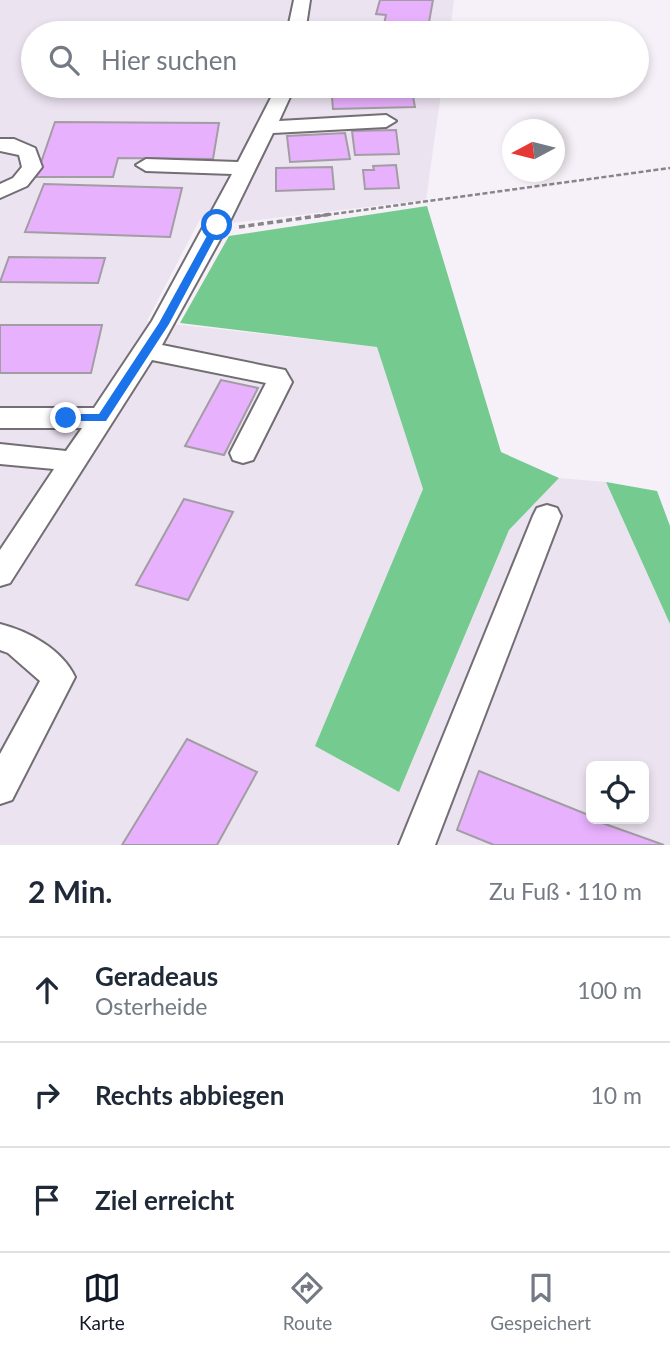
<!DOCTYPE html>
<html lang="de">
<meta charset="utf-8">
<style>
:root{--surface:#fff;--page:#f6f6f7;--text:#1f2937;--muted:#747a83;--line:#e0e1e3;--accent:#111827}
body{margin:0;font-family:Lato,sans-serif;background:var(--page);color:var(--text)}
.controls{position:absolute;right:21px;bottom:21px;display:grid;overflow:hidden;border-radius:10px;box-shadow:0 4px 10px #0003}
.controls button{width:63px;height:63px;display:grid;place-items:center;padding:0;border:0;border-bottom:2px solid var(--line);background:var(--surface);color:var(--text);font:35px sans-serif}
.compass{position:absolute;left:502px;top:119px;width:63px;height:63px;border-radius:50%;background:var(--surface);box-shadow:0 4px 10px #0003;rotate:263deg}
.stop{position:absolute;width:21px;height:21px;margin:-16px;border:5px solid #1a73e8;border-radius:50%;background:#fff}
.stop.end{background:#1a73e8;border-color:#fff;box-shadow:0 2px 7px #0008}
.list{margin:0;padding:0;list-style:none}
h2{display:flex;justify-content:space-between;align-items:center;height:91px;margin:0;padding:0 28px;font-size:30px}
h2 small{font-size:23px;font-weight:400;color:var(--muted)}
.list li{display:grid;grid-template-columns:46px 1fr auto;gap:21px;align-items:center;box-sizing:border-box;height:105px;padding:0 28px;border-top:2px solid var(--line)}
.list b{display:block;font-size:26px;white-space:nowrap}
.list p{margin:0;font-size:23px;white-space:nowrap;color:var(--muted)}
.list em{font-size:23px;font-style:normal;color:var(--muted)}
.icon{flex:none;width:38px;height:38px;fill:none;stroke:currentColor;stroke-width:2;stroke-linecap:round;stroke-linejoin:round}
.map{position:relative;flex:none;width:670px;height:845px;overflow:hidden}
.search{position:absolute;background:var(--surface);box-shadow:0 4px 10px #0003;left:21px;right:21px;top:21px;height:77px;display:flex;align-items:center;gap:18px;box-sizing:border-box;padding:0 24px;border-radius:38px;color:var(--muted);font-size:26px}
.sheet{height:406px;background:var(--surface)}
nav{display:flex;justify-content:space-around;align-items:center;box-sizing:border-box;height:98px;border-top:2px solid var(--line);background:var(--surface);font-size:19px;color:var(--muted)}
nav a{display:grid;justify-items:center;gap:4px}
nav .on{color:var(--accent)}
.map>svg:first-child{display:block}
.built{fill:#ece3f0;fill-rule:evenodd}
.forest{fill:#75ca90}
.building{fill:#e8b1fd;stroke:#a29da3;stroke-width:2}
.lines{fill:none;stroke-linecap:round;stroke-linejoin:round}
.minor-casing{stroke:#726e74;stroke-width:4}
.path-far1{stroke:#888589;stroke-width:2.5;stroke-dasharray:5 2.5;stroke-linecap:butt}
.path{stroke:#888589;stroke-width:3.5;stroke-dasharray:6 3.5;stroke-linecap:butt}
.minor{fill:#fff;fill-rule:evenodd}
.route{fill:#1a73e8}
</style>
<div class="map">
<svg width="670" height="845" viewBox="0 0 670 845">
<rect width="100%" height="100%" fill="#f6f1f8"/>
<path class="built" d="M0 0H454L450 33H33V86H442L426 200 232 223 200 219 147 321 377 347 423 489 315 746 399 792 509 530 559 478 606 482 670 624V845H0ZM591 766H644V819H591Z"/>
<g class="forest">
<polygon points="427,206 501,452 559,478 509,530 399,792 315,746 423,489 377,347 180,323 229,236"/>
<polygon points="606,482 657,491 670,526 670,624"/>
</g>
<g class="building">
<polygon points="380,0 433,0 427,33 382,33 386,15 376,14"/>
<polygon points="365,24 368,33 329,33 327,27"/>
<polygon points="80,86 215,86 214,89 79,89"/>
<polygon points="331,86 411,86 415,107 333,109"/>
<polygon points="55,122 219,123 213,159 118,158 113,177 36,177"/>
<polygon points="396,130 399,154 355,155 352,131"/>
<polygon points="345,133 350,159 290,162 287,136"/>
<polygon points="396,165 399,188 365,189 363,170 374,170 373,166"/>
<polygon points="332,167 334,189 276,191 276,168"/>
<polygon points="44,184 182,188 170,237 25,232"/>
<polygon points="9,257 105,258 98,283 0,282"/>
<polygon points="0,325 102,325 91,373 0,373"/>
<polygon points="221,380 258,388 224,455 185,446"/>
<polygon points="184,499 233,512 188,600 136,585"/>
<polygon points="187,739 257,772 217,845 122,845"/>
<polygon points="479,771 591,816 591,819 664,845 494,845 457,830"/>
</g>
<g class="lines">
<g class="minor-casing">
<g id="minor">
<polygon points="294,0 310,0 305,33 287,33"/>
<polygon points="277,86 295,86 279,121 386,115 396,121 386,127 273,133 228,225 162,345 285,370 292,382 253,460 243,463 233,460 230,453 266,383 152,360 10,583 0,586 0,550 54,469 0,464 0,444 66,451 82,428 0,428 0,408 94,408 152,321 232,174 146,171 136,165 146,159 238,162"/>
<polygon points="0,139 14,139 35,148 42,167 27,186 0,198 0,184 13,178 22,167 19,155 0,151"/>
<polygon points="547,505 557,508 561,516 435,845 399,845 533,516 537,508"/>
<path d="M0 624C28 631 62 649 75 677L12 800 0 804V754L40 681 8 653 0 650Z"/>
</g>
</g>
<polyline class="path-far1" points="319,216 670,168"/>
<polyline class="path" points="239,227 332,214"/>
<use href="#minor" class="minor"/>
</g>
<polygon class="route" points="214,223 222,225 169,324 106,421 62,421 60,418 66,414 99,414 159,323"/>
</svg>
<div class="controls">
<button><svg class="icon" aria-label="locate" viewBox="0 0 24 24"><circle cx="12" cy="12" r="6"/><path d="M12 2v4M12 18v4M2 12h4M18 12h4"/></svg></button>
</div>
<svg class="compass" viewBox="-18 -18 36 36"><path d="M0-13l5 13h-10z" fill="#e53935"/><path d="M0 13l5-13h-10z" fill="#747a83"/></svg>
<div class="stop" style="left:217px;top:225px"></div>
<div class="stop end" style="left:66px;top:418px"></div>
<div class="search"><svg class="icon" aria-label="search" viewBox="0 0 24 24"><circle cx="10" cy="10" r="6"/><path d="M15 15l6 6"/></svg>Hier suchen</div>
</div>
<section class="sheet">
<h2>2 Min.<small>Zu Fuß · 110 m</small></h2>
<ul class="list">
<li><svg class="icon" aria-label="ahead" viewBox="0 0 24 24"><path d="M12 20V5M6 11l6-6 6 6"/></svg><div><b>Geradeaus</b><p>Osterheide</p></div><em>100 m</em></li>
<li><svg class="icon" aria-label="right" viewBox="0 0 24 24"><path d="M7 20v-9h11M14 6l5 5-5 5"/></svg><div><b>Rechts abbiegen</b></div><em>10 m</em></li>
<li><svg class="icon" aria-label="arrive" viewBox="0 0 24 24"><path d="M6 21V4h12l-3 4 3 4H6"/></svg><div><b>Ziel erreicht</b></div></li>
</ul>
</section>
<nav>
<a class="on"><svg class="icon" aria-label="map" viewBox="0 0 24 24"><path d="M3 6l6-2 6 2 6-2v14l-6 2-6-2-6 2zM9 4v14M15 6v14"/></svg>Karte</a>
<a><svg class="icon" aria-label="directions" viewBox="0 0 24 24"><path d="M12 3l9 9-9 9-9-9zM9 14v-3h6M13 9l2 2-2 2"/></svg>Route</a>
<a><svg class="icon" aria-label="saved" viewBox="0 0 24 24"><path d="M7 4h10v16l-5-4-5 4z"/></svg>Gespeichert</a>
</nav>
